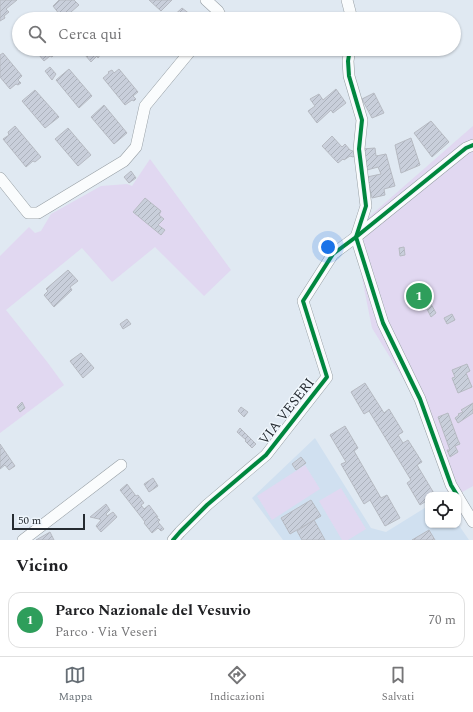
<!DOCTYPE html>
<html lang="it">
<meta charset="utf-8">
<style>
:root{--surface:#fff;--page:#f6f6f6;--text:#202124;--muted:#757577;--line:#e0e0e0;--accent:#666e75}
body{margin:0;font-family:Spectral,serif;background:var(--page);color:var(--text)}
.controls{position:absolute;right:12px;bottom:12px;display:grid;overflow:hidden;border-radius:8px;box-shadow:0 1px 3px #0004}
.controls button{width:36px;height:36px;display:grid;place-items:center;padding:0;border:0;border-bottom:1px solid var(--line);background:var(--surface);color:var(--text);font:20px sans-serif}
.scale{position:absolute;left:12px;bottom:10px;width:73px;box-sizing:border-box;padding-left:4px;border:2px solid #252b31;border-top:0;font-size:11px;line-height:14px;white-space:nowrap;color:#252b31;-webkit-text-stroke:3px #eff6fc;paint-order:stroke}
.you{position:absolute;left:328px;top:247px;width:14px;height:14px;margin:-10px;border:3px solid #fff;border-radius:50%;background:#1a73e8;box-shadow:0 0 0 6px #1a73e833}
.badge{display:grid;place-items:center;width:26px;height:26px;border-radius:50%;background:var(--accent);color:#fff;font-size:13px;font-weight:700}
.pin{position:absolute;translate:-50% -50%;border:2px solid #fff;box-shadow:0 1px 4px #0006}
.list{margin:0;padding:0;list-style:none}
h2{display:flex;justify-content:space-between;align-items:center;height:52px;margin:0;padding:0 16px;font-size:17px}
h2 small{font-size:13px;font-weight:400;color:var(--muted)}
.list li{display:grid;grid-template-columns:26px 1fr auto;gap:12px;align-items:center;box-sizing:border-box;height:56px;margin:0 8px 8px;padding:0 8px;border:1px solid var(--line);border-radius:12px}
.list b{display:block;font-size:15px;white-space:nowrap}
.list p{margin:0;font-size:13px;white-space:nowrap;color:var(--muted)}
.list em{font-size:13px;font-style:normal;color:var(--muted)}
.icon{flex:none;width:22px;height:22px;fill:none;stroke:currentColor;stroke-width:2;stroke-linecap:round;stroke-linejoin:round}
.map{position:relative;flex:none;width:473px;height:540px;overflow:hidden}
.search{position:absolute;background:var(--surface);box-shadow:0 1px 3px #0004;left:12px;right:12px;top:12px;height:44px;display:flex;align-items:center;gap:10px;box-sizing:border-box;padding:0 14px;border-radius:22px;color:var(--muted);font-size:15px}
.sheet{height:116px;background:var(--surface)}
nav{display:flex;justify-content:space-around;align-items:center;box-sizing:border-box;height:56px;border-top:1px solid var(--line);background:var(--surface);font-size:11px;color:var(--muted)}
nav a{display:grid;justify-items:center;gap:2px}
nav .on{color:var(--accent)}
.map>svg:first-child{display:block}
.built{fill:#d0e0f0}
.green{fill:#e1d8f1}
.building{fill:url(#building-hatch);stroke:#b6bac2}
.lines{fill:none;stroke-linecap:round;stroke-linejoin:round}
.minor-casing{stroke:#969ea4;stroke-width:12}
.minor{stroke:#fafcfd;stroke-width:11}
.cycleway-casing{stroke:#eff6fc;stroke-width:6}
.cycleway{stroke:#00873e;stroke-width:4}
.labels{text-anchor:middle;stroke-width:3;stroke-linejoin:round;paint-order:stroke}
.street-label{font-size:14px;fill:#252b31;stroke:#eff6fc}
</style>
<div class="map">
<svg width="473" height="540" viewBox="0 0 473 540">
<defs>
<pattern id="building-hatch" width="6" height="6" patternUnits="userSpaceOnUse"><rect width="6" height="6" fill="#c9cfdb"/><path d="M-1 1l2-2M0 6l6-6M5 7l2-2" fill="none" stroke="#acb2bc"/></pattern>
</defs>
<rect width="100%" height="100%" fill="#e0e9f2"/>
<polygon class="built" points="315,438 371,528 386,532 428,506 428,525 458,524 469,540 283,540 252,498"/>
<g class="green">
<polygon points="473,126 473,486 457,495 449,495 412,393 372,328 359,263 362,223"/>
<polygon points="150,159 231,270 204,296 155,247 112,282 82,248 6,310 48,363 64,385 0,433 0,256 29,227 35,233 41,231 51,214 101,186 127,184 132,186"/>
<polygon points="305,465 320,489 272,520 257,496"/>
<polygon points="341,488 366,529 348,540 342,540 319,501"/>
</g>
<g class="building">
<polygon points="0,0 17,0 6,9 9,12 4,16 5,18 0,21"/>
<polygon points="59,0 74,0 79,5 71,12 74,15 69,19 66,19 65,17 63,19 53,6"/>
<polygon points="149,0 172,0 161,11"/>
<polygon points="182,8 195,18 195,19 170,19"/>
<polygon points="34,49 54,49 51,52 54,55 52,57 50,56 44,61"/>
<polygon points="80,49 103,49 99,53 100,55 98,58 97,56 91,62"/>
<polygon points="3,53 22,76 18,80 21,83 18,85 16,84 10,89 0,77 0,55"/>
<polygon points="50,67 56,74 52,80 45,71"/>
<polygon points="69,69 92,96 79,108 56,80"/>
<polygon points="119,69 138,92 133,96 136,99 134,101 132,100 125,105 103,78 109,73 108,72 112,70 114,73"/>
<polygon points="336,89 346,103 333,113 331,110 317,123 308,111 315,106 310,99 319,94 323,100"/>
<polygon points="35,90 59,117 45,128 22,101"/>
<polygon points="374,93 384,113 372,118 362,99"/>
<polygon points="104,105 127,133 114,144 91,117"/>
<polygon points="431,121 449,142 432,157 414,133"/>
<polygon points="15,126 41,157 35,162 33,161 26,167 3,139 9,135 8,132"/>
<polygon points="68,128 91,155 78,166 55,139"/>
<polygon points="332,136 342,147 345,144 350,150 353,151 355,156 353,157 350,156 344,160 343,159 338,163 322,146"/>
<polygon points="411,138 420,165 401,173 395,145"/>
<polygon points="375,148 376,156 386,154 395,186 384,189 385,195 372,198 367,177 381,174 378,167 367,170 362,149"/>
<polygon points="131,171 136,178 129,183 124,177"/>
<polygon points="145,198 161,211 159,215 164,219 158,225 165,230 161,235 133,212"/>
<polygon points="404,247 405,255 400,256 399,248"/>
<polygon points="68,270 78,281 70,287 72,290 54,307 44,295 48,291 46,289"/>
<polygon points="431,304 436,313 431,317 426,307"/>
<polygon points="452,314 455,320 447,324 444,318"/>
<polygon points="127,319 131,324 123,329 120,324"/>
<polygon points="81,353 94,368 83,378 70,361"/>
<polygon points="467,364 470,371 466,373 472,387 458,393 452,378 455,377 452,370"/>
<polygon points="365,383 384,413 389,409 403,432 398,435 403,443 408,440 422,462 417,465 435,495 428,495 428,500 420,505 407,483 411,480 369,411 364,414 351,392"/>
<polygon points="22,402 25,408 20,412 17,407"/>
<polygon points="473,403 473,413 458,423 455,418 459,415 458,414 463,412 461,410"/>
<polygon points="241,407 248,412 244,417 238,411"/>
<polygon points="448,413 458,440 460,444 455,446 458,452 450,457 447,450 450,450 438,417"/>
<polygon points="345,426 358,448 354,451 381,498 387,495 400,518 385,526 370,500 364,504 341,464 346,462 330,435"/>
<polygon points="240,428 256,444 252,448 245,441 246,440 237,432"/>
<polygon points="0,444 15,466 9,470 5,465 0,469"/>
<polygon points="301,457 306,463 296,470 292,464"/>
<polygon points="153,478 158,486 149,492 144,484"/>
<polygon points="127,484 136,496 138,495 144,503 141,505 144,509 149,505 158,517 156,517 160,520 158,522 164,529 161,531 158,528 152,533 144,523 145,522 120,490"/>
<polygon points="311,500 321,516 290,534 281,518"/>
<polygon points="106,504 110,510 106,514 107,516 113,512 117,517 101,532 96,526 101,520 99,519 90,517"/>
<polygon points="314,520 325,540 302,540 297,531"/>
<polygon points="429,530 435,540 412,540"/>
<polygon points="50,532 54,540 36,540"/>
</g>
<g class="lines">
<g class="minor-casing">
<g id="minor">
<polyline points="206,0 218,11 220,15 216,19"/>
<polyline points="347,0 352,19"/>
<polyline points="350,49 348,61 349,76 362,120 359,149 366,206 356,237 383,323 420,399 451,485 457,495"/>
<polyline points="0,178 28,213 38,213 124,161 136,147 145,106 192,49"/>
<polyline points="458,497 473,522"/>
<polyline points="23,540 121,465"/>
<polyline points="173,540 180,532 207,505 266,455 327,377 303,301 333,254 356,237 466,148 473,145"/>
</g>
</g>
<use href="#minor" class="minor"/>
<g class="cycleway-casing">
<g id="cycleway">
<polyline points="350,49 348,61 349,76 362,120 359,149 366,206 356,237 383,323 420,399 451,485 457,495"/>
<polyline points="173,540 180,532 207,505 266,455 327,377 303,301 333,254 356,237 466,148 473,145"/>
</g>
</g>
<use href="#cycleway" class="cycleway"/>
</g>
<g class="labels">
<g class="street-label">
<text transform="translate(286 411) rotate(-52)" y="5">VIA VESERI</text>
</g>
</g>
</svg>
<div class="controls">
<button><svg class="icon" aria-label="locate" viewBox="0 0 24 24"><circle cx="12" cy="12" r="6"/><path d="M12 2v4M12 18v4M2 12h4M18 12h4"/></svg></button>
</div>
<div class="scale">50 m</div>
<div class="you"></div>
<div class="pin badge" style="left:419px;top:296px;background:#2e9e5b">1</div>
<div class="search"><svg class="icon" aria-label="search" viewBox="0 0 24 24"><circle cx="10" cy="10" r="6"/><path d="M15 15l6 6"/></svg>Cerca qui</div>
</div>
<section class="sheet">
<h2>Vicino<small></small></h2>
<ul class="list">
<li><span class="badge" style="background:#2e9e5b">1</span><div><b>Parco Nazionale del Vesuvio</b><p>Parco · Via Veseri</p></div><em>70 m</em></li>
</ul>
</section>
<nav>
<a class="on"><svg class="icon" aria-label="map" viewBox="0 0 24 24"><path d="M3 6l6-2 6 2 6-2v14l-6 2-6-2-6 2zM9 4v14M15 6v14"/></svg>Mappa</a>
<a><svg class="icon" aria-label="directions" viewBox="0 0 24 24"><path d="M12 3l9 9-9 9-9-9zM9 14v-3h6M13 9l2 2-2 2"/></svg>Indicazioni</a>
<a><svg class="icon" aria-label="saved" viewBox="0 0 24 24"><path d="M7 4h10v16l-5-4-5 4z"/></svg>Salvati</a>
</nav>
